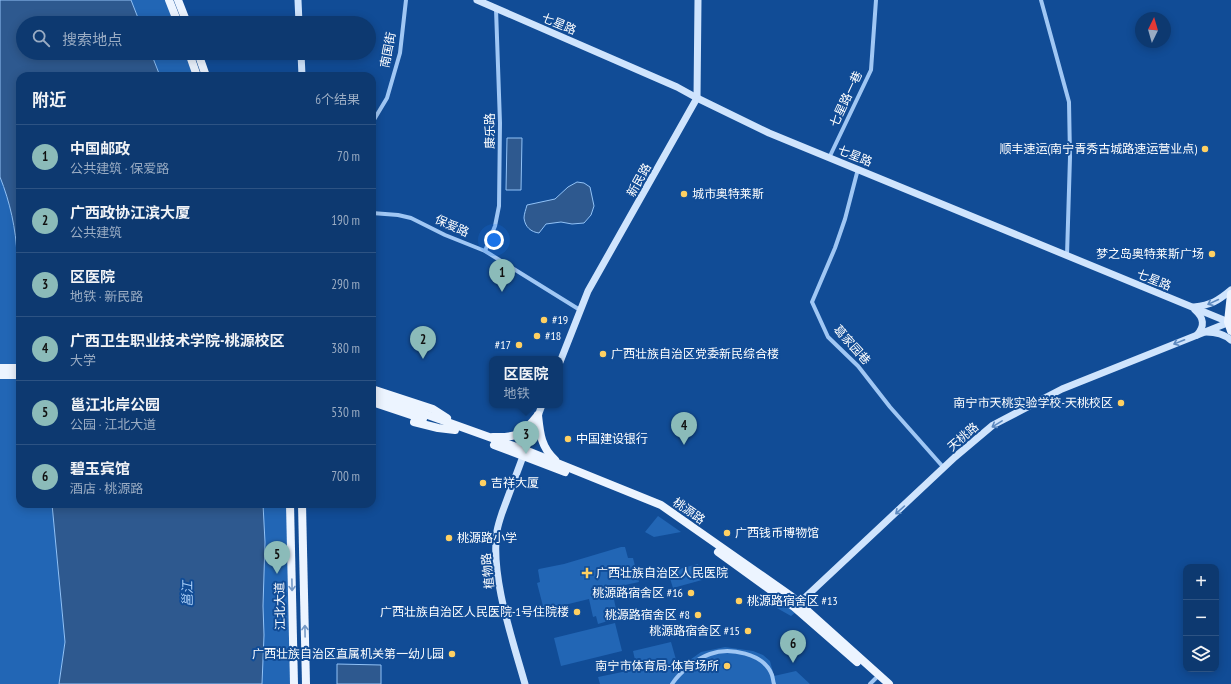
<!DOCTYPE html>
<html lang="zh">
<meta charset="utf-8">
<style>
:root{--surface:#0d3970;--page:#1b4478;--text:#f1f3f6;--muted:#9aacc3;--line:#2d5383;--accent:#8bbbb9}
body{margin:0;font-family:"PT Sans Narrow","Noto Sans SC",sans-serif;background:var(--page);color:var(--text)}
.controls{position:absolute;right:12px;bottom:12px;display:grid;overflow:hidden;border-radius:8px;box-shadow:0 2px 10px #0003}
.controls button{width:36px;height:36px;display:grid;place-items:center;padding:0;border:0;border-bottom:1px solid var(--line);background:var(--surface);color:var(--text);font:20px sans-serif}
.compass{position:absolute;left:1135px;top:12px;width:36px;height:36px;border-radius:50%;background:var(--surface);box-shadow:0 2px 10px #0003;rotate:5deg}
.you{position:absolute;left:494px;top:240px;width:14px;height:14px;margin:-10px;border:3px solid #fff;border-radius:50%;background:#1a73e8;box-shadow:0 0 0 6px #1a73e833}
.badge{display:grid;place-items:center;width:26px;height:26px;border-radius:50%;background:var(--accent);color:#111;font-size:13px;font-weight:700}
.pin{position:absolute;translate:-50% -33px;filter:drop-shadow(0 1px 2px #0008)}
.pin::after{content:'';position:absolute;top:21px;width:14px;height:12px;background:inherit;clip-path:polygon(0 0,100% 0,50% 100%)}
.popup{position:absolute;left:489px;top:356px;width:74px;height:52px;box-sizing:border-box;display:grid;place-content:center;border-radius:8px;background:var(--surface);filter:drop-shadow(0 1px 3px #0005);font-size:13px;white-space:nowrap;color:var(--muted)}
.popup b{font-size:15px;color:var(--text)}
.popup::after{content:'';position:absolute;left:50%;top:100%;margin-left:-8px;border:8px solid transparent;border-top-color:var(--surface)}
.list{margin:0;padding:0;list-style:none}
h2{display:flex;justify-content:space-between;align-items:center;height:52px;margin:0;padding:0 16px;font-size:17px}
h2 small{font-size:13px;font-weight:400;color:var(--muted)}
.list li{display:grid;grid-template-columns:26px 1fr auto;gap:12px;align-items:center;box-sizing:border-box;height:64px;padding:0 16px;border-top:1px solid var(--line)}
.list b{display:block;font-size:15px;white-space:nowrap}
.list p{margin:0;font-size:13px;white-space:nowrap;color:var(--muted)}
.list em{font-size:13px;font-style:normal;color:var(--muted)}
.icon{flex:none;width:22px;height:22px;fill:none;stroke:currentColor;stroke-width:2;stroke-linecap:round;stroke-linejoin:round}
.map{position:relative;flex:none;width:1231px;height:684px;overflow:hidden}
.search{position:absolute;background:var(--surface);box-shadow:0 2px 10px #0003;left:16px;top:16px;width:360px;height:44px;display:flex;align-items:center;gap:10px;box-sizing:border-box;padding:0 14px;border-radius:22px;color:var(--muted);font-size:15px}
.panel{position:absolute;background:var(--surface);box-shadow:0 2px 10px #0003;left:16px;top:72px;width:360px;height:436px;border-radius:12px}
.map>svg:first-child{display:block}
.green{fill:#2266b5}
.water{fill:#2e598f;stroke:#91c2f7}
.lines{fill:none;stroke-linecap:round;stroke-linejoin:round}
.street{stroke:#a0c7f4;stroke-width:4}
.secondary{stroke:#cfe4fd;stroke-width:7}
.primary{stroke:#ecf4ff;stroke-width:8}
.oneway{stroke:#5d89bf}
.oneway2{stroke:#7498c5}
.poi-dot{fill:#ffd062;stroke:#114c96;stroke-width:1.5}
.labels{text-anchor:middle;stroke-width:4;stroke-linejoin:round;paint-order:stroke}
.street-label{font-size:12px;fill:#fff;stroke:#114c96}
.poi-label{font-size:12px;fill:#fff;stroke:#114c96;text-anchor:end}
.water-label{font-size:13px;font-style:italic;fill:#acd1fa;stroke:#114c96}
</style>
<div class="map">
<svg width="1231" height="684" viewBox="0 0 1231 684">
<rect width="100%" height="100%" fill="#114c96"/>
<g class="green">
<polygon points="131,0 169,0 178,23 140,23"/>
<polygon points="151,53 189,53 197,76 160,76"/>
<path d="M0 177C10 202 16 229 17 256 18 272 16 288 20 303V504H52L65 642 59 684H0Z"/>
<polygon points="263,504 290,504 294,684 262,684 264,635 263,606 265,542"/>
<polygon points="658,516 681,532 654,537 645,532"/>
<polygon points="621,547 625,547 628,558 633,558 639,582 625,585 626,591 613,595 618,618 598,624 596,616 593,617 589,599 544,610 537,583 540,582 538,570 539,569 564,564"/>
<polygon points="698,564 702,580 673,588 668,572"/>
<polygon points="770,593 795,613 791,616 768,603 769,600 767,596"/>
<polygon points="615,623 622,651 561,666 554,638"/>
<polygon points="671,642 679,670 687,662 701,652 725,647 753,651 763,655 770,661 774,676 796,671 810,684 600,684 598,677 637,669 633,651"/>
</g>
<g class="water">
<path d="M0 0H131L140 23H23V53H151L160 76H20V303C16 288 18 272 17 256 16 229 10 202 0 177Z"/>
<polygon points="507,138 522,138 521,190 506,190"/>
<path d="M577 182 584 183 590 187 594 206 591 215 584 223 572 224 561 222 546 224 539 233C531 232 525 227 524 218 524 214 526 209 527 205L555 199 568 187Z"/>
<polygon points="52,504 263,504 265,542 263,606 264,635 262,684 59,684 65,642"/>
<polygon points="337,664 381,665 381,684 337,684"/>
</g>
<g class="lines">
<g class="street">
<polyline points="1041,0 1069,102 1070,157 1067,255"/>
<polyline points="372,123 387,98 400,53 406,0"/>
<polyline points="829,158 871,70 876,0"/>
<polyline points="858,169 845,219 835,248 812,302 828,337 858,366 890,407 944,468"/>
<polyline points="372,213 398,215 411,218 445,235 485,251 580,310"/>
<polyline points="485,251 495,226 499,206 500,123 496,9"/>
<path d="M672 684C680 672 696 659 710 654 729 647 764 653 772 675 773 678 773 681 774 684"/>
<polyline points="870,684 876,678"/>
</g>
<g class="secondary">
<polyline points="298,0 299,23"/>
<polyline points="477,0 677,87 697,98 769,133 1231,323"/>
<polyline points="301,53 302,76"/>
<path d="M1194 307C1211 305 1218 301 1231 290"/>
<path d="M1195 310C1204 318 1205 326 1197 335"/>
<path d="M1206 332C1216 332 1224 334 1231 340"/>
<polyline points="560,362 588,291 697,98 698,0"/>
<polyline points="796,606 955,457 993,425 1062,389 1230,322"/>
<path d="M525 684C513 641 490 576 497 531 498 525 500 519 502 513L542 405"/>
</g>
<g class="primary">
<polyline points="169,0 178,23"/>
<polyline points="178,0 187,23"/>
<polyline points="189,53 197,76"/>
<polyline points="198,53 206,76"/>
<polyline points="1231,294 1228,322 1231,331"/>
<polyline points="0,368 20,368"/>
<polyline points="0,375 20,375"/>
<polyline points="372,389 433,409 447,418"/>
<polyline points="372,395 525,450 661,505 791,596 889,684"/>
<polyline points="372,402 423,419"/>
<path d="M538 415C540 434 541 447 555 460"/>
<polyline points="414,422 438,428 455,430"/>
<path d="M493 437C518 438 523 434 538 415"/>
<polyline points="494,445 565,472"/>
<polyline points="290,504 294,684"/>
<polyline points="302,504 306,684"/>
<polyline points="718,552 794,607 857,662"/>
</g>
</g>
<defs><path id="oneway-shaft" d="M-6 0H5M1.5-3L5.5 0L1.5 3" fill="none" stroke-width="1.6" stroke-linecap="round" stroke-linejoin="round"/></defs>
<g class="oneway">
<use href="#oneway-shaft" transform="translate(1213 302) rotate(155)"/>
<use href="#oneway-shaft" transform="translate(1179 342) rotate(158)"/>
<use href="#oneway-shaft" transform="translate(997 424) rotate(149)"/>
<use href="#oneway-shaft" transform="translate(900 510) rotate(138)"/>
</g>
<g class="oneway2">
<use href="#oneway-shaft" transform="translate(292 585) rotate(89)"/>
<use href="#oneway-shaft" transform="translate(305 631) rotate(-91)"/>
</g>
<g class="poi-dot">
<circle cx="1205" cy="149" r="4"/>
<circle cx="684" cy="194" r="4"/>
<circle cx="1212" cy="254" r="4"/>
<circle cx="544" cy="320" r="4"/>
<circle cx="537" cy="336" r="4"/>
<circle cx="519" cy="345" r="4"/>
<circle cx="603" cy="354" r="4"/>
<circle cx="1121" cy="403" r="4"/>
<circle cx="568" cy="439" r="4"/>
<circle cx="483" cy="483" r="4"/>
<circle cx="727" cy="533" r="4"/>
<circle cx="449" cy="538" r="4"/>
<path d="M585 567h4v4h4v4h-4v4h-4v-4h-4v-4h4z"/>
<circle cx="691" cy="593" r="4"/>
<circle cx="739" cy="601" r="4"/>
<circle cx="577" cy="612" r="4"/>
<circle cx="698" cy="615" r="4"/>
<circle cx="748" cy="631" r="4"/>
<circle cx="452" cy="654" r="4"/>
<circle cx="727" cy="666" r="4"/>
</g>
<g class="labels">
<g class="street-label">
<text transform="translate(559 24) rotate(23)" y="4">七星路</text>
<text transform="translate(388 50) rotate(-79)" y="4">南国街</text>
<text transform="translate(846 99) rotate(-65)" y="4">七星路一巷</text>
<text transform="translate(490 131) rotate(-90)" y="4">康乐路</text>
<text transform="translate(855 156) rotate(22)" y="4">七星路</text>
<text transform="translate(639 180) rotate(-61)" y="4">新民路</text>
<text transform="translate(452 226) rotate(24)" y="4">保爱路</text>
<text transform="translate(1154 280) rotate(22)" y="4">七星路</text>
<text transform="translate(852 345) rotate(48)" y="4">葛家园巷</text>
<text transform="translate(963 437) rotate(-41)" y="4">天桃路</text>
<text transform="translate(689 511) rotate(35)" y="4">桃源路</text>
<text transform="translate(488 571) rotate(-96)" y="4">植物路</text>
<text transform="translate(280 606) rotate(-91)" y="4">江北大道</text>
</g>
<g class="poi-label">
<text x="1197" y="153">顺丰速运(南宁青秀古城路速运营业点)</text>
<text x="692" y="198" text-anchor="start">城市奥特莱斯</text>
<text x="1204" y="258">梦之岛奥特莱斯广场</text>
<text x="552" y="324" text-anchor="start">#19</text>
<text x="545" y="340" text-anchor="start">#18</text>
<text x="511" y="349">#17</text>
<text x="611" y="358" text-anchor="start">广西壮族自治区党委新民综合楼</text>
<text x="1113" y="407">南宁市天桃实验学校-天桃校区</text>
<text x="576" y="443" text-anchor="start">中国建设银行</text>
<text x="491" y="487" text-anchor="start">吉祥大厦</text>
<text x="735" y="537" text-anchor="start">广西钱币博物馆</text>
<text x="457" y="542" text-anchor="start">桃源路小学</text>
<text x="596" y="577" text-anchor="start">广西壮族自治区人民医院</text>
<text x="683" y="597">桃源路宿舍区 #16</text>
<text x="747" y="605" text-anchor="start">桃源路宿舍区 #13</text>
<text x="569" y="616">广西壮族自治区人民医院-1号住院楼</text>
<text x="690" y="619">桃源路宿舍区 #8</text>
<text x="740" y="635">桃源路宿舍区 #15</text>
<text x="444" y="658">广西壮族自治区直属机关第一幼儿园</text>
<text x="719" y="670">南宁市体育局-体育场所</text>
</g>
<g class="water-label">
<text transform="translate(187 594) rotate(-90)" y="5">邕江</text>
</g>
</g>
</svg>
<div class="controls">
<button>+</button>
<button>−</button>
<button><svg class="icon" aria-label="layers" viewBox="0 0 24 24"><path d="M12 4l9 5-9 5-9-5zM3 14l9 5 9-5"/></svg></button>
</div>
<svg class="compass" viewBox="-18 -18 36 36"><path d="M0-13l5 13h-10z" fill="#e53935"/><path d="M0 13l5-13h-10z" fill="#9aacc3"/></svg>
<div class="you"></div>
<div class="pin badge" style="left:502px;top:292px">1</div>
<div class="pin badge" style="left:423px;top:359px">2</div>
<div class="pin badge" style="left:526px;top:454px">3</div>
<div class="popup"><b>区医院</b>地铁</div>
<div class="pin badge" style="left:684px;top:445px">4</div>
<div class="pin badge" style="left:277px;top:574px">5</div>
<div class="pin badge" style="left:793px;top:663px">6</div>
<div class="search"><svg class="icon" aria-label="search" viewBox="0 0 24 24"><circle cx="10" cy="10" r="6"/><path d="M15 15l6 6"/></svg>搜索地点</div>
<section class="panel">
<h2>附近<small>6个结果</small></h2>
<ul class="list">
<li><span class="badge">1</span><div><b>中国邮政</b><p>公共建筑 · 保爱路</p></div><em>70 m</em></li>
<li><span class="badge">2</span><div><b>广西政协江滨大厦</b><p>公共建筑</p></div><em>190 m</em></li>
<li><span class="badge">3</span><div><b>区医院</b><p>地铁 · 新民路</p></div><em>290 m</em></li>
<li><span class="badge">4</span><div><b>广西卫生职业技术学院-桃源校区</b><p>大学</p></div><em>380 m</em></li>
<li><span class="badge">5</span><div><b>邕江北岸公园</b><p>公园 · 江北大道</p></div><em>530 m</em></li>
<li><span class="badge">6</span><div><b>碧玉宾馆</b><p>酒店 · 桃源路</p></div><em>700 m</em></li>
</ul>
</section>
</div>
